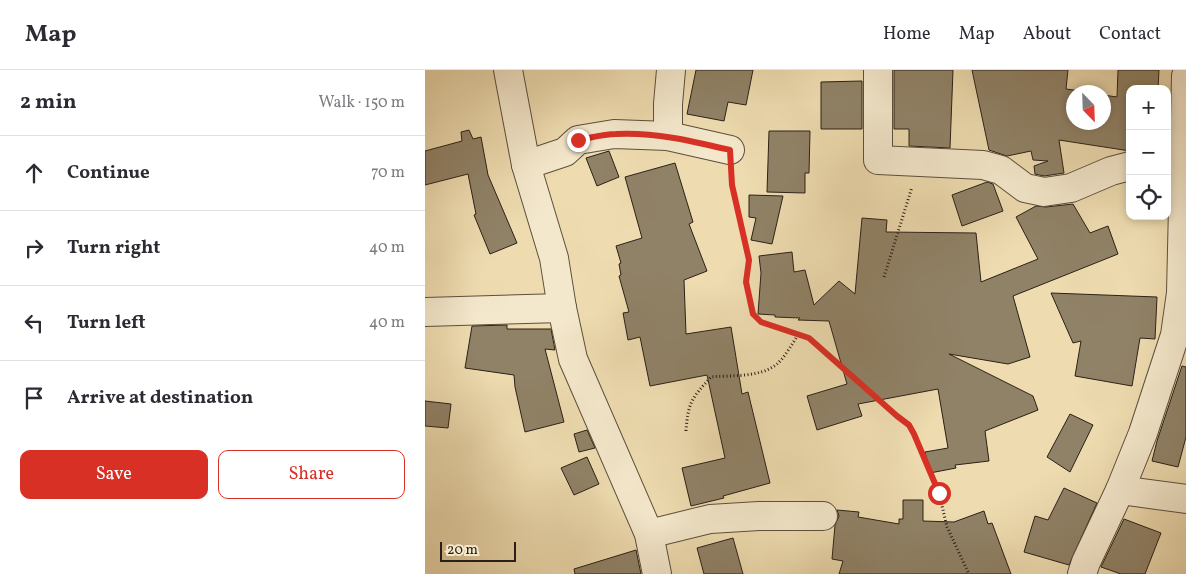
<!DOCTYPE html>
<meta charset="utf-8">
<style>
:root{--surface:#fff;--page:#f7f7f7;--text:#2b2b33;--muted:#7c7c81;--line:#e1e1e2;--accent:#d93025}
body{margin:0;font-family:Vollkorn,serif;background:var(--page);color:var(--text)}
.controls{position:absolute;right:15px;top:15px;display:grid;overflow:hidden;border-radius:10px;box-shadow:0 2px 8px #0003}
.controls button{width:45px;height:45px;display:grid;place-items:center;padding:0;border:0;border-bottom:1px solid var(--line);background:var(--surface);color:var(--text);font:25px sans-serif}
.compass{position:absolute;left:641px;top:15px;width:45px;height:45px;border-radius:50%;background:var(--surface);box-shadow:0 2px 8px #0003;rotate:157deg}
.scale{position:absolute;left:15px;bottom:12px;width:76px;box-sizing:border-box;padding-left:5px;border:2px solid #2b2017;border-top:0;font-size:14px;line-height:18px;white-space:nowrap;color:#2b2017;-webkit-text-stroke:4px #f4e8cc;paint-order:stroke}
.stop{position:absolute;width:15px;height:15px;margin:-11px;border:4px solid #d93025;border-radius:50%;background:#fff}
.stop.end{background:#d93025;border-color:#fff;box-shadow:0 1px 5px #0008}
.list{margin:0;padding:0;list-style:none}
h2{display:flex;justify-content:space-between;align-items:center;height:65px;margin:0;padding:0 20px;font-size:21px}
h2 small{font-size:16px;font-weight:400;color:var(--muted)}
.list li{display:grid;grid-template-columns:32px 1fr auto;gap:15px;align-items:center;box-sizing:border-box;height:75px;padding:0 20px;border-top:1px solid var(--line)}
.list b{display:block;font-size:19px;white-space:nowrap}
.list em{font-size:16px;font-style:normal;color:var(--muted)}
.actions{display:flex;gap:10px;padding:15px 20px}
.actions a{flex:1;padding:11px 0;border:1px solid var(--accent);border-radius:10px;text-align:center;font-size:18px;color:var(--accent)}
.actions .main{background:var(--accent);color:#fff}
.icon{flex:none;width:28px;height:28px;fill:none;stroke:currentColor;stroke-width:2;stroke-linecap:round;stroke-linejoin:round}
.map{position:relative;flex:none;width:761px;height:504px;overflow:hidden}
header{display:flex;align-items:center;gap:30px;box-sizing:border-box;height:70px;padding:0 25px;background:var(--surface);border-bottom:1px solid var(--line)}
header strong{font-size:24px}
nav{display:flex;gap:28px;margin-inline-start:auto;font-size:18px}
main{display:flex}
aside{flex:1;background:var(--surface)}
.map>svg:first-child{display:block}
.building{fill:#908267;stroke:#2b2017}
.lines{fill:none;stroke-linecap:round;stroke-linejoin:round}
.minor-casing{stroke:#5c4f3d;stroke-width:30}
.path{stroke:#2b2017;stroke-width:3;stroke-dasharray:1 2.5;stroke-linecap:butt}
.minor{stroke:#f4e8cc;stroke-width:28}
.route{stroke:#d93025;stroke-width:6}
</style>
<header>
<strong>Map</strong>
<nav><a>Home</a><a>Map</a><a>About</a><a>Contact</a></nav>
</header>
<main>
<aside>
<h2>2 min<small>Walk · 150 m</small></h2>
<ul class="list">
<li><svg class="icon" aria-label="ahead" viewBox="0 0 24 24"><path d="M12 20V5M6 11l6-6 6 6"/></svg><div><b>Continue</b></div><em>70 m</em></li>
<li><svg class="icon" aria-label="right" viewBox="0 0 24 24"><path d="M7 20v-9h11M14 6l5 5-5 5"/></svg><div><b>Turn right</b></div><em>40 m</em></li>
<li><svg class="icon" aria-label="left" viewBox="0 0 24 24"><path d="M17 20v-9H6M10 6l-5 5 5 5"/></svg><div><b>Turn left</b></div><em>40 m</em></li>
<li><svg class="icon" aria-label="arrive" viewBox="0 0 24 24"><path d="M6 21V4h12l-3 4 3 4H6"/></svg><div><b>Arrive at destination</b></div></li>
</ul>
<div class="actions"><a class="main">Save</a><a>Share</a></div>
</aside>
<div class="map">
<svg width="761" height="504" viewBox="0 0 761 504">
<rect width="100%" height="100%" fill="#eedcb0"/>
<filter id="stains"><feTurbulence type="fractalNoise" baseFrequency=".004" numOctaves="4"/><feColorMatrix values="0 0 0 0 .2 0 0 0 0 .09 0 0 0 0 .02 0 0 0 .5 -.17"/></filter>
<radialGradient id="worn" r=".72"><stop offset=".6" stop-color="#630" stop-opacity="0"/><stop offset="1" stop-color="#630" stop-opacity=".3"/></radialGradient>
<g class="building">
<polygon points="271,0 328,0 321,35 303,32 299,51 262,44"/>
<polygon points="469,0 528,0 525,78 484,76 484,59 469,59"/>
<polygon points="547,0 643,0 641,19 664,22 648,22 648,52 678,52 678,25 692,27 693,0 734,0 733,19 705,19 705,81 634,70 639,103 619,106 610,104 609,96 623,91 608,90 606,81 582,86 564,80"/>
<polygon points="437,11 437,59 396,59 396,12"/>
<polygon points="44,60 48,69 56,67 63,105 92,173 65,184 49,145 51,144 43,104 0,115 0,81 37,71 36,62"/>
<polygon points="344,61 385,61 384,103 380,103 380,123 342,122"/>
<polygon points="184,81 194,107 172,116 161,88"/>
<polygon points="250,93 268,152 264,154 282,201 259,210 261,264 306,257 317,324 323,322 345,413 298,426 299,428 266,436 257,398 300,388 282,305 225,316 215,267 203,270 198,243 204,242 194,206 196,205 194,194 196,193 191,176 217,168 200,107"/>
<polygon points="562,112 568,114 578,141 537,156 527,125"/>
<polygon points="324,125 358,126 347,174 326,170 331,148 324,147"/>
<polygon points="648,134 665,163 683,156 693,184 588,226 605,287 583,294 524,284 608,326 613,340 560,361 564,391 530,395 531,398 505,403 500,382 523,378 513,319 433,334 437,346 392,360 382,326 422,314 404,251 373,250 375,248 350,247 350,245 333,244 336,203 334,186 367,182 369,202 380,200 389,235 414,211 430,224 437,148 462,150 461,162 551,163 556,212 613,189 591,147 611,136 621,137"/>
<polygon points="626,223 732,227 730,269 715,268 707,316 650,306 656,271 648,273"/>
<polygon points="82,255 82,259 126,259 130,280 120,279 139,352 100,362 90,317 89,305 40,298 47,256"/>
<polygon points="757,296 761,297 761,367 753,397 727,391 732,371"/>
<polygon points="0,331 26,334 23,358 0,356"/>
<polygon points="645,344 668,355 645,402 622,387"/>
<polygon points="162,360 170,378 154,382 149,364"/>
<polygon points="162,387 174,414 149,425 136,398"/>
<polygon points="639,418 672,433 644,495 599,482 610,446 623,450"/>
<polygon points="478,430 498,430 498,451 529,452 559,441 563,454 567,453 586,504 414,504 418,491 407,489 410,455 414,446 412,440 434,442 433,447 474,454 474,449 478,449"/>
<polygon points="699,449 736,463 720,504 696,504 676,497"/>
<polygon points="308,468 318,504 279,504 272,478"/>
<polygon points="211,480 216,504 150,504 149,499"/>
</g>
<g class="lines">
<g class="minor-casing">
<g id="minor">
<polyline points="83,0 101,95"/>
<polyline points="453,0 453,90 558,95 576,100 600,118 619,122 646,118 686,101 705,96"/>
<polyline points="243,66 243,34 246,0"/>
<polyline points="0,242 137,238"/>
<polyline points="695,420 761,429"/>
<polyline points="224,464 285,449 334,446 398,446"/>
<polyline points="232,504 224,464 148,289 137,238 129,188 101,95 140,82 153,70 189,64 243,66 305,80"/>
<polyline points="657,504 661,492 695,420 718,363 750,265 756,223 761,6"/>
</g>
</g>
<g class="path">
<polyline points="306,106 324,190 321,213 328,244 336,252 384,268 472,346 484,355 489,364 514,423 522,457 544,504"/>
<polyline points="459,207 487,117"/>
<path d="M261 361C263 332 267 328 286 307 306 305 335 308 352 294 360 287 367 274 373 265"/>
</g>
<use href="#minor" class="minor"/>
</g>
<g class="lines">
<path class="route" d="M153 70C165 68 178 64 191 64 230 62 267 71 305 80L307 115 324 190 321 212 328 244 336 252 384 268 472 346 484 355 489 364 514 423"/>
</g>
<rect width="100%" height="100%" filter="url(#stains)"/>
<rect width="100%" height="100%" fill="url(#worn)"/>
</svg>
<div class="controls">
<button>+</button>
<button>−</button>
<button><svg class="icon" aria-label="locate" viewBox="0 0 24 24"><circle cx="12" cy="12" r="6"/><path d="M12 2v4M12 18v4M2 12h4M18 12h4"/></svg></button>
</div>
<svg class="compass" viewBox="-18 -18 36 36"><path d="M0-13l5 13h-10z" fill="#e53935"/><path d="M0 13l5-13h-10z" fill="#7c7c81"/></svg>
<div class="scale">20 m</div>
<div class="stop" style="left:514px;top:423px"></div>
<div class="stop end" style="left:153px;top:70px"></div>
</div>
</main>
